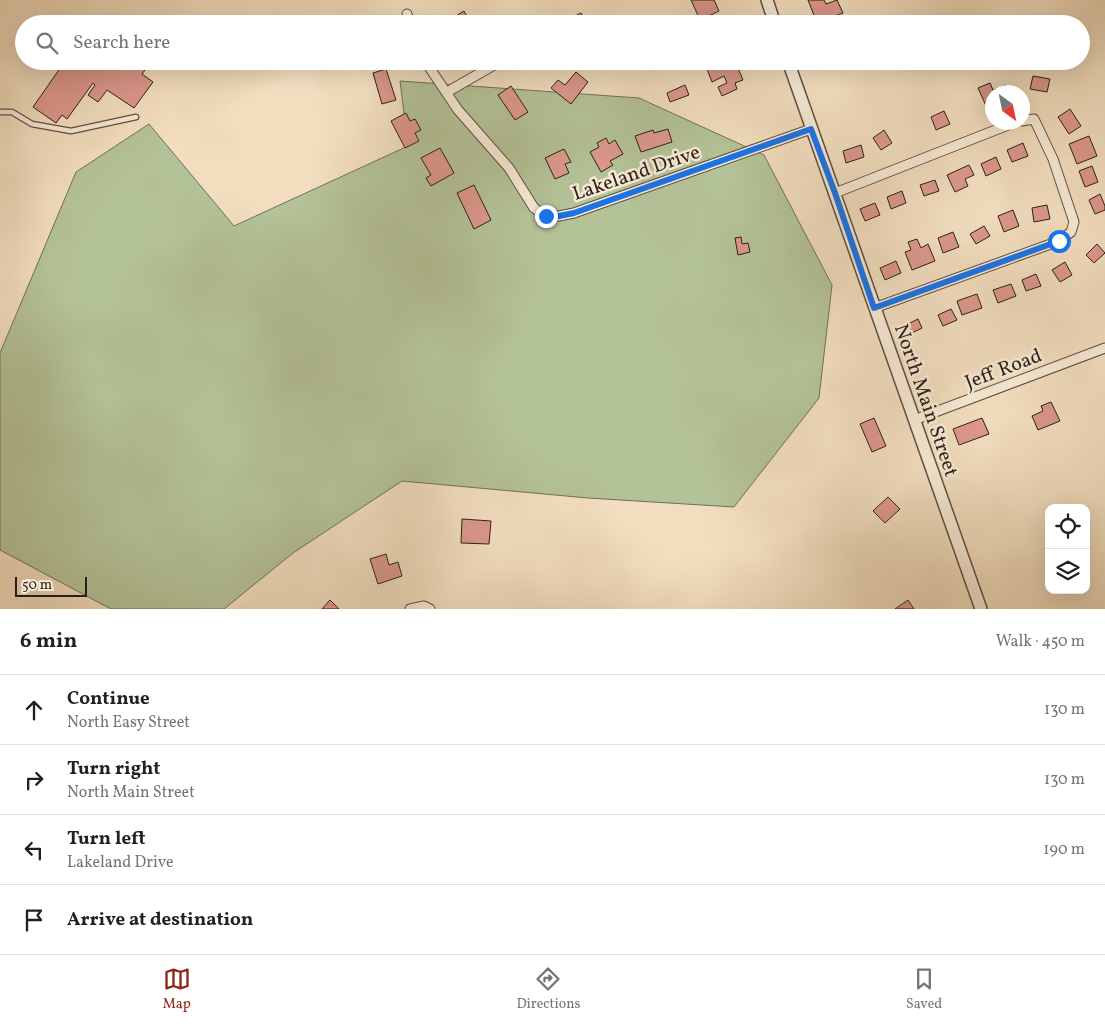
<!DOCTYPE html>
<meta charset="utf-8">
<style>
:root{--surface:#fff;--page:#f6f6f6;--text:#202124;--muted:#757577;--line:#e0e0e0;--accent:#8f2418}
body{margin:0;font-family:Vollkorn,serif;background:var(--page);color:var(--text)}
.controls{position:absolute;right:15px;bottom:15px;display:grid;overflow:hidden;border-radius:10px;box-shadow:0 5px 20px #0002}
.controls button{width:45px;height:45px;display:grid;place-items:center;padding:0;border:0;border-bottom:1px solid var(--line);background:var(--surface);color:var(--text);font:25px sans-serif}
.compass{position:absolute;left:985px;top:85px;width:45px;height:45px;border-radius:50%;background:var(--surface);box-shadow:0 5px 20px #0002;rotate:147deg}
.scale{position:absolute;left:15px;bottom:12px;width:72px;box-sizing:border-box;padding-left:5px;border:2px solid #2c1f19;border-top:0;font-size:14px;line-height:18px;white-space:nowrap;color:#2c1f19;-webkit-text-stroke:4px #f7ead5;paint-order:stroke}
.stop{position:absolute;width:15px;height:15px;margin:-11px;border:4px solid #1a73e8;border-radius:50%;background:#fff}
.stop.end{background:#1a73e8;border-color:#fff;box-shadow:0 1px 5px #0008}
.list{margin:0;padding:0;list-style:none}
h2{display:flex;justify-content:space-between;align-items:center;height:65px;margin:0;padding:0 20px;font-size:21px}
h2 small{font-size:16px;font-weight:400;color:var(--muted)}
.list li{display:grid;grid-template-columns:32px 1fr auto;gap:15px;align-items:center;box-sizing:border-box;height:70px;padding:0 20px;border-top:1px solid var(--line)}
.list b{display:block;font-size:19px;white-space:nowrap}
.list p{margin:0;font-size:16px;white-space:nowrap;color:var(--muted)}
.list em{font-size:16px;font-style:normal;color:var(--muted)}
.icon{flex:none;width:28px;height:28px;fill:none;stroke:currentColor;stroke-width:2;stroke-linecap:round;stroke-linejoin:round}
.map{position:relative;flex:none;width:1105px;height:609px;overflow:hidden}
.search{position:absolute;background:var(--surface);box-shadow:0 5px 20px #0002;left:15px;right:15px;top:15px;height:55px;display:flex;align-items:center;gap:12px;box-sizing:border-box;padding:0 18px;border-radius:28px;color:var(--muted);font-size:19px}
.sheet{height:345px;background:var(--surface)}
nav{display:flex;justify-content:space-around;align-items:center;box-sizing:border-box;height:70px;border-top:1px solid var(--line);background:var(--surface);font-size:14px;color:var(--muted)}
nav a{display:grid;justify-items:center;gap:2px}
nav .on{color:var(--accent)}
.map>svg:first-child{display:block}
.green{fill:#b4c297;stroke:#707058}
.building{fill:#dc988c;stroke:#2c1f19}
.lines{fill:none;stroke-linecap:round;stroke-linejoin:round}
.service-casing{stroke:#5e4f42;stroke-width:7}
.minor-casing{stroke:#5e4f42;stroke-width:11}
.tertiary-casing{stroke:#5e4f42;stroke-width:14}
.service{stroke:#f7ead5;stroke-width:4.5}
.minor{stroke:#f7ead5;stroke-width:9}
.tertiary{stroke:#f7ead5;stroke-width:11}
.route{stroke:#1a73e8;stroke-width:6}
.labels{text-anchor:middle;stroke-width:5;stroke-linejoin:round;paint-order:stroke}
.street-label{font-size:20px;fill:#2c1f19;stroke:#f7ead5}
</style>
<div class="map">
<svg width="1105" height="609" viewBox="0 0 1105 609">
<rect width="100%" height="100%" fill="#f2debf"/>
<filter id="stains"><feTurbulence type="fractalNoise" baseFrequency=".004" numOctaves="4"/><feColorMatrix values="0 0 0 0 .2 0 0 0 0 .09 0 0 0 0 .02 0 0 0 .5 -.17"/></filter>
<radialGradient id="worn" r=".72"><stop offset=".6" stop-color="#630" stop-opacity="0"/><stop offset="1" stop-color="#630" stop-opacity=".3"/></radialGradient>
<polygon class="green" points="400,81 639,98 764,155 832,285 819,398 734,507 588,498 402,481 293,553 224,609 111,609 0,550 0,353 76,172 149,124 234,226 408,146"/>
<g class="building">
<polygon points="691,0 714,0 719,11 700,20"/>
<polygon points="808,0 824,0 826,4 837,0 843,13 817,23"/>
<polygon points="464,11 468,19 474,16 479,24 454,24 451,19"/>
<polygon points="581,13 587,24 577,24 579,23 575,16"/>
<polygon points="59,61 147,61 150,63 142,74 153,82 134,108 107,90 98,102 88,95 95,85 93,83 67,119 62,115 56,123 33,107 63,64"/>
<polygon points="724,61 735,61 743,80 735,83 737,89 722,96 718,87 727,83 724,76 712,82 707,69"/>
<polygon points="835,61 849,61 838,66"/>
<polygon points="386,69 396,100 382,104 373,73"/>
<polygon points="576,72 588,82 571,104 551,88 558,80 565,85"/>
<polygon points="1033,76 1050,79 1047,92 1030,89"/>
<polygon points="990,83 993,90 1006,85 1009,92 992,92 992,105 987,108 978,88"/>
<polygon points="685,85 689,95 670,102 667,93"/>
<polygon points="511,86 528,112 515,120 498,95"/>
<polygon points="1070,109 1081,126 1069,134 1058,117"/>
<polygon points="944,111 950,124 936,130 931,117"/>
<polygon points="406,113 410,121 415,119 421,130 415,133 419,141 405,148 391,121"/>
<polygon points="668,129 672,142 641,152 635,136 653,130 654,133"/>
<polygon points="884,130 892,143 881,150 873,138"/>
<polygon points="1089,136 1097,156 1077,164 1069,144"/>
<polygon points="606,138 609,144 615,140 623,154 610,161 613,165 601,172 590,152 599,147 597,143"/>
<polygon points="1023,143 1028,156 1012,162 1007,150"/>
<polygon points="861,145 864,157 846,163 843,151"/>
<polygon points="440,148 454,173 431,186 426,178 431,175 421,158"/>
<polygon points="564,149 571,162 565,164 569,173 555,179 545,158"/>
<polygon points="996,157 1001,169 986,176 981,164"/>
<polygon points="969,165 974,175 965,179 968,186 955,192 947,175"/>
<polygon points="1092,166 1098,182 1085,187 1079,171"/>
<polygon points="935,180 939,191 924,196 920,185"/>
<polygon points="474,185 491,220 474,229 457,193"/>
<polygon points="902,191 906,203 891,209 887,197"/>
<polygon points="1100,194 1105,206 1105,210 1095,214 1089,200"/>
<polygon points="875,203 880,215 865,221 860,209"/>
<polygon points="1047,205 1050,219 1034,222 1032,208"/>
<polygon points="1013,210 1019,226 1004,232 998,216"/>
<polygon points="984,226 990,236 976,244 970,234"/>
<polygon points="953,232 959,247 943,253 938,238"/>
<polygon points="741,237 742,244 748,243 750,252 738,255 735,238"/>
<polygon points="917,239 921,248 928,244 935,261 912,270 905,252 911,250 908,242"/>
<polygon points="1097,244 1105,253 1094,263 1086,255"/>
<polygon points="896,261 901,273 885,280 880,268"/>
<polygon points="1065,262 1072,275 1060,282 1052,270"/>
<polygon points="1036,274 1041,286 1026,291 1022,280"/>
<polygon points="1011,284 1016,296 998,303 993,290"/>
<polygon points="977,294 982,308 962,315 957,301"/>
<polygon points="951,309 957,320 943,326 938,315"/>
<polygon points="918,319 922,328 908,335 904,326"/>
<polygon points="1051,402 1060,421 1038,430 1032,416 1043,411 1041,406"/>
<polygon points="874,418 886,446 872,452 860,424"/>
<polygon points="982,418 989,434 959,445 953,429"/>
<polygon points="888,497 900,509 885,523 873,511"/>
<polygon points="462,519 491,521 489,544 461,543"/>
<polygon points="386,554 389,565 398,562 402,576 378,584 370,559"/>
<polygon points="330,600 339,609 322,609"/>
<polygon points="908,600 914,609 895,609"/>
</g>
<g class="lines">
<g class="service-casing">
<polyline id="service" points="0,112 12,112 32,124 71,131 136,117"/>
</g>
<g class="minor-casing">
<g id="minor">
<polyline points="407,14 410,24"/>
<polyline points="425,61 458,110 509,168 534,208 546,216 559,216 574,213 811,129"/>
<polyline points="447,92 501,61"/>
<polyline points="835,193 1016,122"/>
<polyline points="874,308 1059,241 1071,232 1074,222 1053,159 1034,119 1022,121"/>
<polyline points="914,420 1105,348"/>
<polyline points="410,609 424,606 430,609"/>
</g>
</g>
<g class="tertiary-casing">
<g id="tertiary">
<polyline points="767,0 775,24"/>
<polyline points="788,61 981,609"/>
</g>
</g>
<use href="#service" class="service"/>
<use href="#minor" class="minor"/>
<use href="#tertiary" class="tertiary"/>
</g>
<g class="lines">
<polyline class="route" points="546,216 559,216 574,213 811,129 835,193 874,308 1059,241"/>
</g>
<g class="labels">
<g class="street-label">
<text transform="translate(636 172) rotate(-19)" y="7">Lakeland Drive</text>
<text transform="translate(1003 368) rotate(-21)" y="7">Jeff Road</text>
<text transform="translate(927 400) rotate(71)" y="7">North Main Street</text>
</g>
</g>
<rect width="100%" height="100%" filter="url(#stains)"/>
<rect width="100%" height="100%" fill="url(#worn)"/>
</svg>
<div class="controls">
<button><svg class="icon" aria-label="locate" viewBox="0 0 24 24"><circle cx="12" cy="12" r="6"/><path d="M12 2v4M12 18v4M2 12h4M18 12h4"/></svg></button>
<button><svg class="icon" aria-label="layers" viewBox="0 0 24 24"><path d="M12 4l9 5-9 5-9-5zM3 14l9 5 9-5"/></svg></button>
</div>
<svg class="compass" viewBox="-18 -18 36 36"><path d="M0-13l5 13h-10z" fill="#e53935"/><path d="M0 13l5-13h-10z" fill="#757577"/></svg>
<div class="scale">50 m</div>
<div class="stop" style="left:1059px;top:241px"></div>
<div class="stop end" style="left:546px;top:216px"></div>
<div class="search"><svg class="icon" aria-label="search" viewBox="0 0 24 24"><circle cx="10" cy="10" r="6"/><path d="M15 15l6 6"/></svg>Search here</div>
</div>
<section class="sheet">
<h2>6 min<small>Walk · 450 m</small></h2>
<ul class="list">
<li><svg class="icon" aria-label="ahead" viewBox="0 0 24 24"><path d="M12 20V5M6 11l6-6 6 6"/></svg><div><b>Continue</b><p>North Easy Street</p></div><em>130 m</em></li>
<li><svg class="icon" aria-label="right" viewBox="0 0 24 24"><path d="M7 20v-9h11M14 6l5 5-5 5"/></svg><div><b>Turn right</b><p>North Main Street</p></div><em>130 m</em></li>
<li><svg class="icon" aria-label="left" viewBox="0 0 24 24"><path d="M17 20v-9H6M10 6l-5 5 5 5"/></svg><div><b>Turn left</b><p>Lakeland Drive</p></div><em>190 m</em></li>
<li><svg class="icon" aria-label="arrive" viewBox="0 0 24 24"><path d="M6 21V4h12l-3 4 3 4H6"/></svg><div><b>Arrive at destination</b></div></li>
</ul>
</section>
<nav>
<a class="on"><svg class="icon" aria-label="map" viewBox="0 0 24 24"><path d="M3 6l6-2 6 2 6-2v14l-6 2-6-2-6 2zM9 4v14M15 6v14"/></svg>Map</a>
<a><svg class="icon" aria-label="directions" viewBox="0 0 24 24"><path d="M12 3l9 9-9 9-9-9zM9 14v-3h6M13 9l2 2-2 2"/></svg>Directions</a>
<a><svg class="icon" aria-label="saved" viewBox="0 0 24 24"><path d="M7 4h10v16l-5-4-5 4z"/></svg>Saved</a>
</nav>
